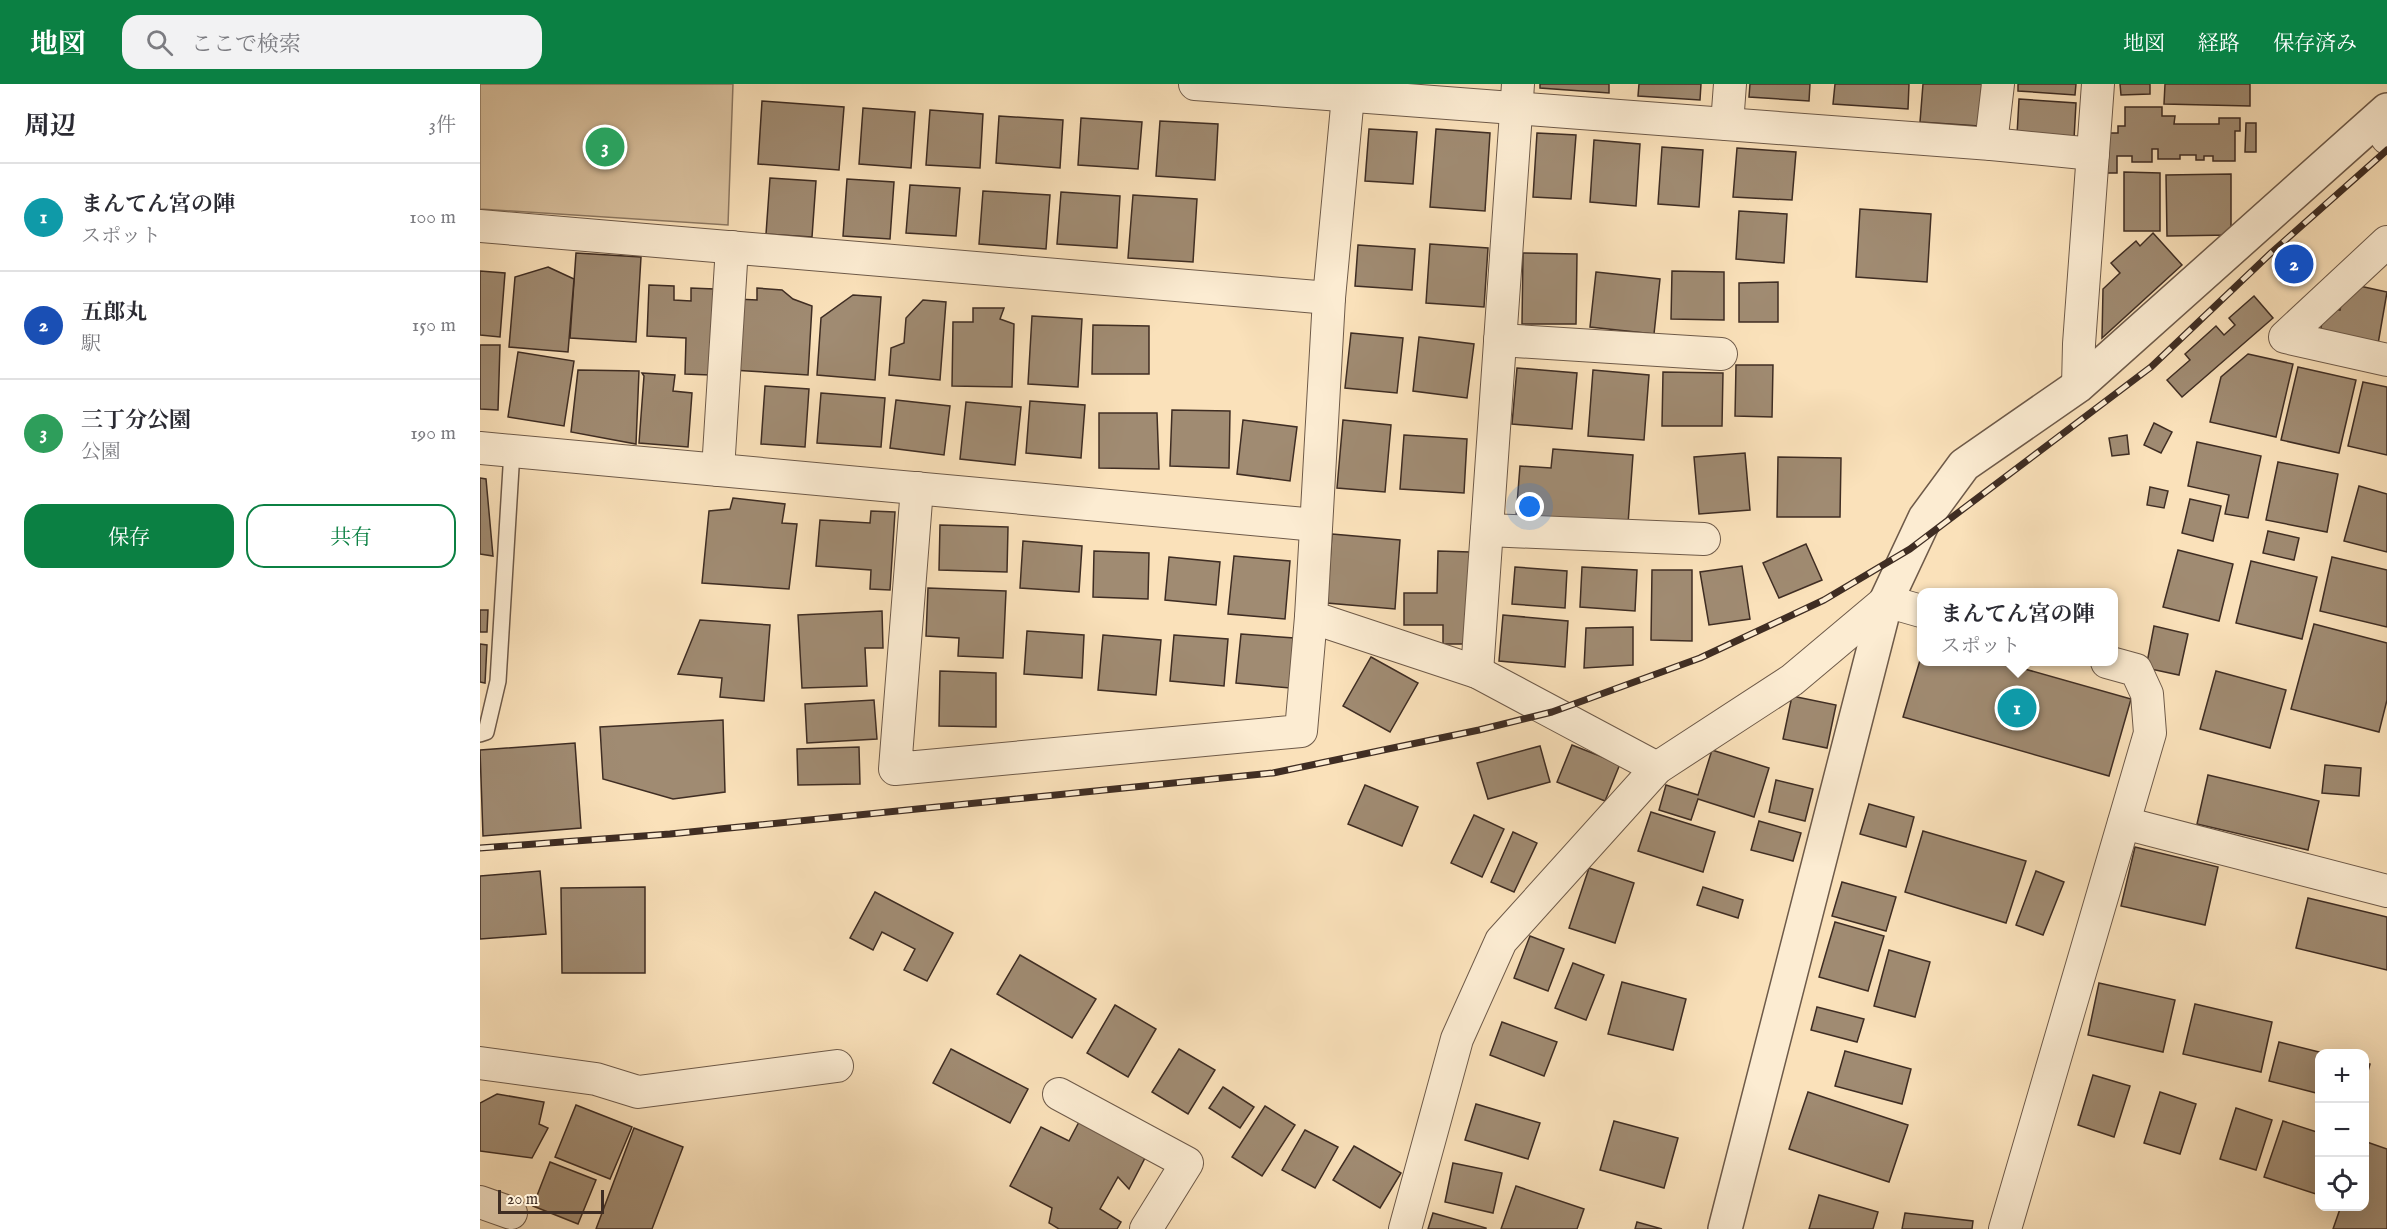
<!DOCTYPE html>
<html lang="ja">
<meta charset="utf-8">
<style>
:root{--surface:#fff;--page:#f2f2f3;--text:#2b2b33;--muted:#7c7c81;--line:#e1e1e2;--accent:#0b8043}
body{margin:0;font-family:"IM FELL English","Noto Serif JP",serif;background:var(--page);color:var(--text)}
.controls{position:absolute;right:18px;bottom:18px;display:grid;overflow:hidden;border-radius:12px;box-shadow:0 6px 24px #0002}
.controls button{width:54px;height:54px;display:grid;place-items:center;padding:0;border:0;border-bottom:2px solid var(--line);background:var(--surface);color:var(--text);font:30px sans-serif}
.scale{position:absolute;left:18px;bottom:15px;width:106px;box-sizing:border-box;padding-left:6px;border:3px solid #3f2d23;border-top:0;font-size:16px;line-height:21px;white-space:nowrap;color:#3f2d23;-webkit-text-stroke:4px #fcecd2;paint-order:stroke}
.you{position:absolute;left:1050px;top:423px;width:21px;height:21px;margin:-15px;border:4px solid #fff;border-radius:50%;background:#1a73e8;box-shadow:0 0 0 9px #1a73e833}
.badge{display:grid;place-items:center;width:39px;height:39px;border-radius:50%;background:var(--accent);color:#fff;font-size:20px;font-weight:700}
.pin{position:absolute;translate:-50% -50%;border:3px solid #fff;box-shadow:0 2px 6px #0006}
.popup{position:absolute;left:1437px;top:504px;width:201px;height:78px;box-sizing:border-box;display:grid;place-content:center;border-radius:12px;background:var(--surface);filter:drop-shadow(0 2px 4px #0005);font-size:20px;white-space:nowrap;color:var(--muted)}
.popup b{font-size:22px;color:var(--text)}
.popup::after{content:'';position:absolute;left:50%;top:100%;margin-left:-12px;border:12px solid transparent;border-top-color:var(--surface)}
.list{margin:0;padding:0;list-style:none}
h2{display:flex;justify-content:space-between;align-items:center;height:78px;margin:0;padding:0 24px;font-size:26px}
h2 small{font-size:20px;font-weight:400;color:var(--muted)}
.list li{display:grid;grid-template-columns:39px 1fr auto;gap:18px;align-items:center;box-sizing:border-box;height:108px;padding:0 24px;border-top:2px solid var(--line)}
.list b{display:block;font-size:22px;white-space:nowrap}
.list p{margin:0;font-size:20px;white-space:nowrap;color:var(--muted)}
.list em{font-size:20px;font-style:normal;color:var(--muted)}
.actions{display:flex;gap:12px;padding:18px 24px}
.actions a{flex:1;padding:14px 0;border:2px solid var(--accent);border-radius:18px;text-align:center;font-size:21px;color:var(--accent)}
.actions .main{background:var(--accent);color:#fff}
.icon{flex:none;width:33px;height:33px;fill:none;stroke:currentColor;stroke-width:2;stroke-linecap:round;stroke-linejoin:round}
.map{position:relative;flex:none;width:1907px;height:1145px;overflow:hidden}
header{display:flex;align-items:center;gap:36px;box-sizing:border-box;height:84px;padding:0 30px;background:var(--accent);color:#fff}
header strong{font-size:28px}
nav{display:flex;gap:33px;margin-inline-start:auto;font-size:21px}
.search{width:420px;height:54px;background:var(--page);display:flex;align-items:center;gap:15px;box-sizing:border-box;padding:0 21px;border-radius:18px;color:var(--muted);font-size:22px}
main{display:flex}
aside{flex:1;background:var(--surface)}
.map>svg:first-child{display:block}
.green{fill:#dac2a0;stroke:#8c7862;stroke-width:1.5}
.building{fill:#a08b72;stroke:#3f2d23;stroke-width:1.5}
.lines{fill:none;stroke-linecap:round;stroke-linejoin:round}
.service-casing{stroke:#6e5a49;stroke-width:18}
.minor-casing{stroke:#6e5a49;stroke-width:34}
.tertiary-casing{stroke:#6e5a49;stroke-width:36}
.service{stroke:#fcecd2;stroke-width:15}
.minor{stroke:#fcecd2;stroke-width:32}
.tertiary{stroke:#fcecd2;stroke-width:33}
.rail-casing{stroke:#3f2d23;stroke-width:7}
.rail{stroke:#fcecd2;stroke-width:4.5;stroke-dasharray:14;stroke-linecap:butt}
</style>
<header>
<strong>地図</strong>
<div class="search"><svg class="icon" aria-label="search" viewBox="0 0 24 24"><circle cx="10" cy="10" r="6"/><path d="M15 15l6 6"/></svg>ここで検索</div>
<nav><a>地図</a><a>経路</a><a>保存済み</a></nav>
</header>
<main>
<aside>
<h2>周辺<small>3件</small></h2>
<ul class="list">
<li><span class="badge" style="background:#0f9aa8">1</span><div><b>まんてん宮の陣</b><p>スポット</p></div><em>100 m</em></li>
<li><span class="badge" style="background:#1a4fb4">2</span><div><b>五郎丸</b><p>駅</p></div><em>150 m</em></li>
<li><span class="badge" style="background:#2e9e5b">3</span><div><b>三丁分公園</b><p>公園</p></div><em>190 m</em></li>
</ul>
<div class="actions"><a class="main">保存</a><a>共有</a></div>
</aside>
<div class="map">
<svg width="1907" height="1145" viewBox="0 0 1907 1145">
<rect width="100%" height="100%" fill="#fae1ba"/>
<filter id="stains"><feTurbulence type="fractalNoise" baseFrequency=".00333" numOctaves="4"/><feColorMatrix values="0 0 0 0 .2 0 0 0 0 .09 0 0 0 0 .02 0 0 0 .5 -.17"/></filter>
<radialGradient id="worn" r=".72"><stop offset=".6" stop-color="#630" stop-opacity="0"/><stop offset="1" stop-color="#630" stop-opacity=".3"/></radialGradient>
<polygon class="green" points="0,0 253,0 248,141 0,125"/>
<g class="building">
<polygon points="1060,0 1129,0 1129,9 1060,4"/>
<polygon points="1159,0 1221,0 1220,16 1158,12"/>
<polygon points="1270,0 1330,0 1329,17 1269,13"/>
<polygon points="1355,0 1429,0 1428,25 1353,20"/>
<polygon points="1443,0 1502,0 1499,42 1440,38"/>
<polygon points="1538,0 1596,0 1595,11 1538,7"/>
<polygon points="1640,0 1670,0 1670,10 1641,11"/>
<polygon points="1685,0 1770,0 1770,22 1684,20"/>
<polygon points="1539,15 1596,19 1594,55 1537,51"/>
<polygon points="282,17 364,23 359,86 278,80"/>
<polygon points="1645,23 1682,23 1682,32 1695,32 1694,40 1739,40 1739,34 1760,34 1760,47 1755,47 1755,77 1733,77 1733,72 1724,72 1724,76 1716,76 1716,71 1700,71 1700,75 1678,75 1678,65 1672,65 1672,78 1652,78 1652,72 1637,72 1637,89 1623,89 1623,49 1638,49 1638,42 1645,42"/>
<polygon points="383,24 435,28 431,84 379,80"/>
<polygon points="450,26 503,30 500,84 446,81"/>
<polygon points="519,32 583,36 580,84 516,79"/>
<polygon points="601,34 662,38 658,85 598,81"/>
<polygon points="680,37 738,40 735,96 676,92"/>
<polygon points="1766,39 1776,39 1776,68 1765,68"/>
<polygon points="889,45 937,48 933,100 885,97"/>
<polygon points="956,45 1010,49 1005,127 950,123"/>
<polygon points="1057,49 1096,51 1091,115 1053,113"/>
<polygon points="1114,56 1160,60 1156,122 1110,118"/>
<polygon points="1182,63 1223,66 1219,123 1178,120"/>
<polygon points="1257,64 1316,68 1312,116 1253,113"/>
<polygon points="1644,88 1680,89 1680,147 1644,147"/>
<polygon points="1751,90 1751,151 1687,152 1686,91"/>
<polygon points="290,94 336,97 332,153 286,150"/>
<polygon points="367,95 414,98 410,155 363,152"/>
<polygon points="430,101 480,104 476,152 426,149"/>
<polygon points="503,107 570,111 566,165 499,160"/>
<polygon points="581,108 640,112 637,164 577,160"/>
<polygon points="653,111 717,115 713,178 648,174"/>
<polygon points="1380,125 1451,130 1447,198 1376,193"/>
<polygon points="1259,127 1307,130 1304,179 1256,175"/>
<polygon points="1673,149 1702,181 1622,254 1623,205 1640,189 1631,179 1656,157 1660,162"/>
<polygon points="950,160 1008,164 1004,223 946,219"/>
<polygon points="878,161 935,165 932,206 875,202"/>
<polygon points="96,169 161,173 156,258 90,254"/>
<polygon points="1043,169 1097,170 1096,240 1042,240"/>
<polygon points="68,183 94,195 88,268 29,263 35,193"/>
<polygon points="0,187 25,189 20,253 0,251"/>
<polygon points="1192,187 1244,188 1244,236 1191,235"/>
<polygon points="1116,188 1180,195 1174,250 1110,243"/>
<polygon points="1298,198 1298,238 1259,238 1259,199"/>
<polygon points="1866,199 1907,208 1897,266 1839,254 1845,223 1860,226"/>
<polygon points="169,201 194,202 194,216 211,217 211,204 234,205 230,291 205,290 206,254 167,252"/>
<polygon points="277,204 302,206 313,215 332,222 328,291 252,286 257,215 277,216"/>
<polygon points="373,211 401,213 395,296 337,291 341,234"/>
<polygon points="1774,212 1793,234 1702,313 1687,296 1710,276 1705,270 1736,242 1744,251 1755,241 1749,234"/>
<polygon points="443,216 466,218 460,296 409,291 411,264 424,259 426,234"/>
<polygon points="493,224 524,224 520,235 534,240 532,303 472,302 473,238 493,238"/>
<polygon points="552,232 602,235 598,303 548,300"/>
<polygon points="613,241 669,242 669,290 612,290"/>
<polygon points="871,249 923,254 917,309 865,304"/>
<polygon points="939,253 994,260 987,314 933,307"/>
<polygon points="0,261 20,261 18,326 0,325"/>
<polygon points="38,268 94,277 84,342 28,333"/>
<polygon points="1768,270 1813,280 1796,353 1730,338 1741,293"/>
<polygon points="1256,281 1293,281 1292,333 1255,332"/>
<polygon points="1818,283 1876,296 1859,369 1801,356"/>
<polygon points="1037,284 1097,289 1092,345 1032,340"/>
<polygon points="98,286 159,287 156,360 91,348"/>
<polygon points="1113,286 1169,291 1164,356 1108,352"/>
<polygon points="1183,288 1243,289 1242,342 1182,342"/>
<polygon points="162,289 195,291 193,307 212,309 208,363 159,359 164,292"/>
<polygon points="1883,298 1907,303 1907,371 1868,362"/>
<polygon points="285,302 329,305 325,363 281,360"/>
<polygon points="341,309 405,314 401,363 337,359"/>
<polygon points="416,316 470,322 464,371 410,364"/>
<polygon points="550,317 605,321 601,374 546,369"/>
<polygon points="486,318 541,323 535,381 480,375"/>
<polygon points="692,326 750,327 749,384 690,382"/>
<polygon points="619,329 677,329 679,385 619,384"/>
<polygon points="763,336 817,343 810,397 757,390"/>
<polygon points="863,336 911,341 905,408 857,404"/>
<polygon points="1674,339 1692,348 1681,369 1664,361"/>
<polygon points="924,351 987,355 984,409 920,405"/>
<polygon points="1647,351 1649,370 1632,372 1629,354"/>
<polygon points="1717,358 1781,372 1768,434 1745,430 1749,411 1708,402"/>
<polygon points="1073,365 1153,371 1148,440 1036,433 1040,382 1071,384"/>
<polygon points="1265,369 1270,426 1219,430 1214,373"/>
<polygon points="1298,373 1361,374 1360,433 1297,433"/>
<polygon points="1798,378 1858,390 1847,448 1786,436"/>
<polygon points="0,394 6,395 13,472 0,470"/>
<polygon points="1879,402 1907,410 1907,468 1864,457"/>
<polygon points="1670,403 1688,407 1684,424 1667,421"/>
<polygon points="253,414 305,420 302,439 317,440 309,505 222,499 229,427 250,425"/>
<polygon points="1710,415 1741,422 1733,457 1702,449"/>
<polygon points="391,427 415,428 410,506 390,505 391,486 336,482 340,436 390,439"/>
<polygon points="460,441 528,443 527,488 459,486"/>
<polygon points="1788,447 1819,454 1814,476 1783,469"/>
<polygon points="852,450 920,456 915,525 847,519"/>
<polygon points="543,457 602,462 599,508 540,504"/>
<polygon points="1326,460 1342,496 1299,514 1283,479"/>
<polygon points="1698,466 1753,480 1739,537 1683,523"/>
<polygon points="614,467 669,469 668,515 613,513"/>
<polygon points="958,467 990,468 988,560 963,560 963,541 924,541 924,509 957,509"/>
<polygon points="754,472 810,477 805,535 748,530"/>
<polygon points="689,473 740,478 736,521 685,516"/>
<polygon points="1852,473 1907,486 1907,543 1840,527"/>
<polygon points="1771,477 1837,493 1822,555 1756,539"/>
<polygon points="1262,482 1270,535 1229,541 1220,488"/>
<polygon points="1035,483 1087,487 1085,524 1032,520"/>
<polygon points="1102,483 1157,486 1155,527 1100,523"/>
<polygon points="1172,486 1212,486 1212,557 1171,556"/>
<polygon points="448,504 526,507 523,574 478,572 479,554 446,552"/>
<polygon points="0,526 8,526 7,548 0,548"/>
<polygon points="402,527 403,564 385,564 387,602 322,604 318,531"/>
<polygon points="1023,531 1088,537 1085,583 1019,577"/>
<polygon points="220,536 290,541 284,617 240,613 242,594 198,590"/>
<polygon points="1834,540 1907,559 1907,616 1899,648 1811,625"/>
<polygon points="1674,542 1708,550 1699,591 1666,584"/>
<polygon points="1153,543 1153,581 1104,584 1106,544"/>
<polygon points="547,547 604,551 602,594 544,590"/>
<polygon points="761,550 814,554 810,604 756,599"/>
<polygon points="623,551 681,556 676,611 618,606"/>
<polygon points="694,551 748,555 744,602 690,597"/>
<polygon points="0,560 7,561 5,599 0,598"/>
<polygon points="891,573 938,599 910,648 863,622"/>
<polygon points="1441,573 1441,578 1520,578 1651,615 1629,692 1423,633"/>
<polygon points="460,587 516,589 516,643 459,642"/>
<polygon points="1736,587 1806,606 1790,664 1720,645"/>
<polygon points="1312,612 1356,621 1347,664 1303,655"/>
<polygon points="394,616 397,655 327,659 325,620"/>
<polygon points="243,636 245,708 193,715 123,695 120,643"/>
<polygon points="95,659 101,744 3,752 0,666"/>
<polygon points="1092,661 1140,680 1125,717 1077,698"/>
<polygon points="1060,662 1070,698 1008,715 997,679"/>
<polygon points="379,663 380,700 318,701 317,665"/>
<polygon points="1232,666 1289,684 1274,733 1218,715 1211,736 1179,726 1186,701 1218,711"/>
<polygon points="1845,681 1881,684 1879,712 1842,709"/>
<polygon points="1728,691 1839,717 1828,766 1717,740"/>
<polygon points="1296,696 1333,705 1325,737 1289,728"/>
<polygon points="885,701 938,723 922,762 868,740"/>
<polygon points="1389,720 1434,733 1426,763 1380,750"/>
<polygon points="1171,728 1235,748 1223,788 1158,767"/>
<polygon points="994,731 1024,745 1002,793 971,779"/>
<polygon points="1279,737 1321,749 1313,777 1271,766"/>
<polygon points="1443,747 1546,777 1526,839 1425,808"/>
<polygon points="1033,748 1057,759 1034,808 1011,798"/>
<polygon points="1655,763 1738,783 1725,841 1641,822"/>
<polygon points="1109,784 1154,799 1135,859 1089,844"/>
<polygon points="60,787 66,850 0,855 0,792"/>
<polygon points="1556,787 1584,798 1563,851 1536,841"/>
<polygon points="1362,798 1416,813 1406,847 1352,832"/>
<polygon points="165,803 165,889 82,889 81,804"/>
<polygon points="1223,803 1263,816 1258,834 1217,821"/>
<polygon points="395,808 473,849 447,897 424,886 435,865 402,848 393,866 370,854"/>
<polygon points="1828,814 1907,833 1907,886 1816,864"/>
<polygon points="1355,838 1404,852 1388,907 1339,893"/>
<polygon points="1050,852 1084,865 1068,907 1034,894"/>
<polygon points="1409,866 1450,878 1435,933 1394,922"/>
<polygon points="540,871 616,915 592,954 517,910"/>
<polygon points="1093,879 1124,891 1106,936 1075,924"/>
<polygon points="1142,898 1206,915 1193,966 1128,950"/>
<polygon points="1619,899 1695,916 1683,968 1608,951"/>
<polygon points="1715,920 1792,938 1781,988 1703,970"/>
<polygon points="635,921 676,945 648,993 607,969"/>
<polygon points="1337,923 1384,935 1377,958 1331,946"/>
<polygon points="1022,938 1077,958 1064,992 1010,971"/>
<polygon points="1799,958 1847,970 1840,970 1840,1010 1789,997"/>
<polygon points="471,965 548,1005 530,1039 453,999"/>
<polygon points="699,965 735,986 708,1030 672,1008"/>
<polygon points="1365,967 1431,985 1422,1020 1355,1002"/>
<polygon points="1884,979 1890,980 1884,1002"/>
<polygon points="1613,991 1650,1002 1634,1053 1598,1041"/>
<polygon points="743,1003 774,1023 760,1044 729,1024"/>
<polygon points="1328,1008 1428,1041 1409,1098 1309,1065"/>
<polygon points="1680,1008 1716,1020 1700,1070 1664,1059"/>
<polygon points="17,1010 64,1018 59,1040 68,1044 52,1074 0,1067 0,1019"/>
<polygon points="996,1020 1060,1039 1048,1075 985,1056"/>
<polygon points="96,1021 152,1043 130,1095 75,1073"/>
<polygon points="785,1022 815,1041 782,1092 752,1073"/>
<polygon points="1756,1024 1792,1036 1776,1086 1740,1075"/>
<polygon points="1134,1037 1198,1054 1184,1104 1120,1086"/>
<polygon points="1803,1037 1840,1049 1839,1111 1784,1093"/>
<polygon points="599,1038 666,1072 649,1105 638,1093 620,1125 641,1138 637,1145 579,1145 569,1139 572,1124 530,1102 561,1043 589,1057"/>
<polygon points="154,1044 203,1063 172,1145 116,1145"/>
<polygon points="825,1046 858,1063 835,1104 802,1086"/>
<polygon points="1884,1057 1907,1065 1907,1145 1853,1145 1861,1122 1884,1122"/>
<polygon points="874,1062 921,1089 900,1124 853,1096"/>
<polygon points="70,1078 116,1096 98,1140 53,1122"/>
<polygon points="973,1079 1022,1089 1013,1129 965,1118"/>
<polygon points="1036,1102 1104,1125 1097,1145 1021,1145"/>
<polygon points="1339,1111 1398,1128 1393,1145 1329,1145"/>
<polygon points="953,1129 1006,1144 1006,1145 948,1145"/>
<polygon points="1425,1129 1493,1137 1492,1145 1422,1145"/>
<polygon points="1157,1138 1182,1145 1155,1145"/>
</g>
<g class="lines">
<g class="service-casing">
<polyline id="service" points="0,650 6,648 18,597 32,367"/>
</g>
<g class="minor-casing">
<g id="minor">
<polyline points="715,0 1511,60 1613,70"/>
<polyline points="867,0 868,12 849,214 831,533 997,588 1177,684"/>
<polyline points="1896,36 1907,54"/>
<polyline points="1247,40 1250,0"/>
<polyline points="1511,60 1518,0"/>
<polyline points="0,142 849,214"/>
<polyline points="1907,158 1805,253 1907,276"/>
<polyline points="1020,256 1241,270"/>
<polyline points="1598,302 1599,260 1618,0"/>
<polyline points="0,364 836,441"/>
<polyline points="238,386 252,163"/>
<polyline points="437,404 415,685 821,647 831,533"/>
<polyline points="1007,446 1224,455"/>
<polyline points="997,588 1038,0"/>
<polyline points="1644,739 1907,807"/>
<polyline points="0,979 116,995 158,1008 357,982"/>
<polyline points="579,1010 707,1079 666,1145"/>
<polyline points="0,1118 31,1129"/>
<polyline points="925,1145 977,955 1021,857 1177,684 1312,596 1406,517 1441,527"/>
<polyline points="1525,1145 1670,649 1667,610 1656,586 1627,578"/>
</g>
</g>
<g class="tertiary-casing">
<polyline id="tertiary" points="1245,1145 1406,517 1445,434 1484,381 1598,302 1907,26"/>
</g>
<use href="#service" class="service"/>
<use href="#minor" class="minor"/>
<use href="#tertiary" class="tertiary"/>
<g class="rail-casing">
<polyline id="rail" points="0,764 190,750 793,689 999,646 1072,628 1220,574 1344,516 1430,465 1671,283 1792,168 1907,66"/>
</g>
<use href="#rail" class="rail"/>
</g>
<rect width="100%" height="100%" filter="url(#stains)"/>
<rect width="100%" height="100%" fill="url(#worn)"/>
</svg>
<div class="controls">
<button>+</button>
<button>−</button>
<button><svg class="icon" aria-label="locate" viewBox="0 0 24 24"><circle cx="12" cy="12" r="6"/><path d="M12 2v4M12 18v4M2 12h4M18 12h4"/></svg></button>
</div>
<div class="scale">20 m</div>
<div class="you"></div>
<div class="pin badge" style="left:1537px;top:624px;background:#0f9aa8">1</div>
<div class="popup"><b>まんてん宮の陣</b>スポット</div>
<div class="pin badge" style="left:1814px;top:180px;background:#1a4fb4">2</div>
<div class="pin badge" style="left:125px;top:63px;background:#2e9e5b">3</div>
</div>
</main>
